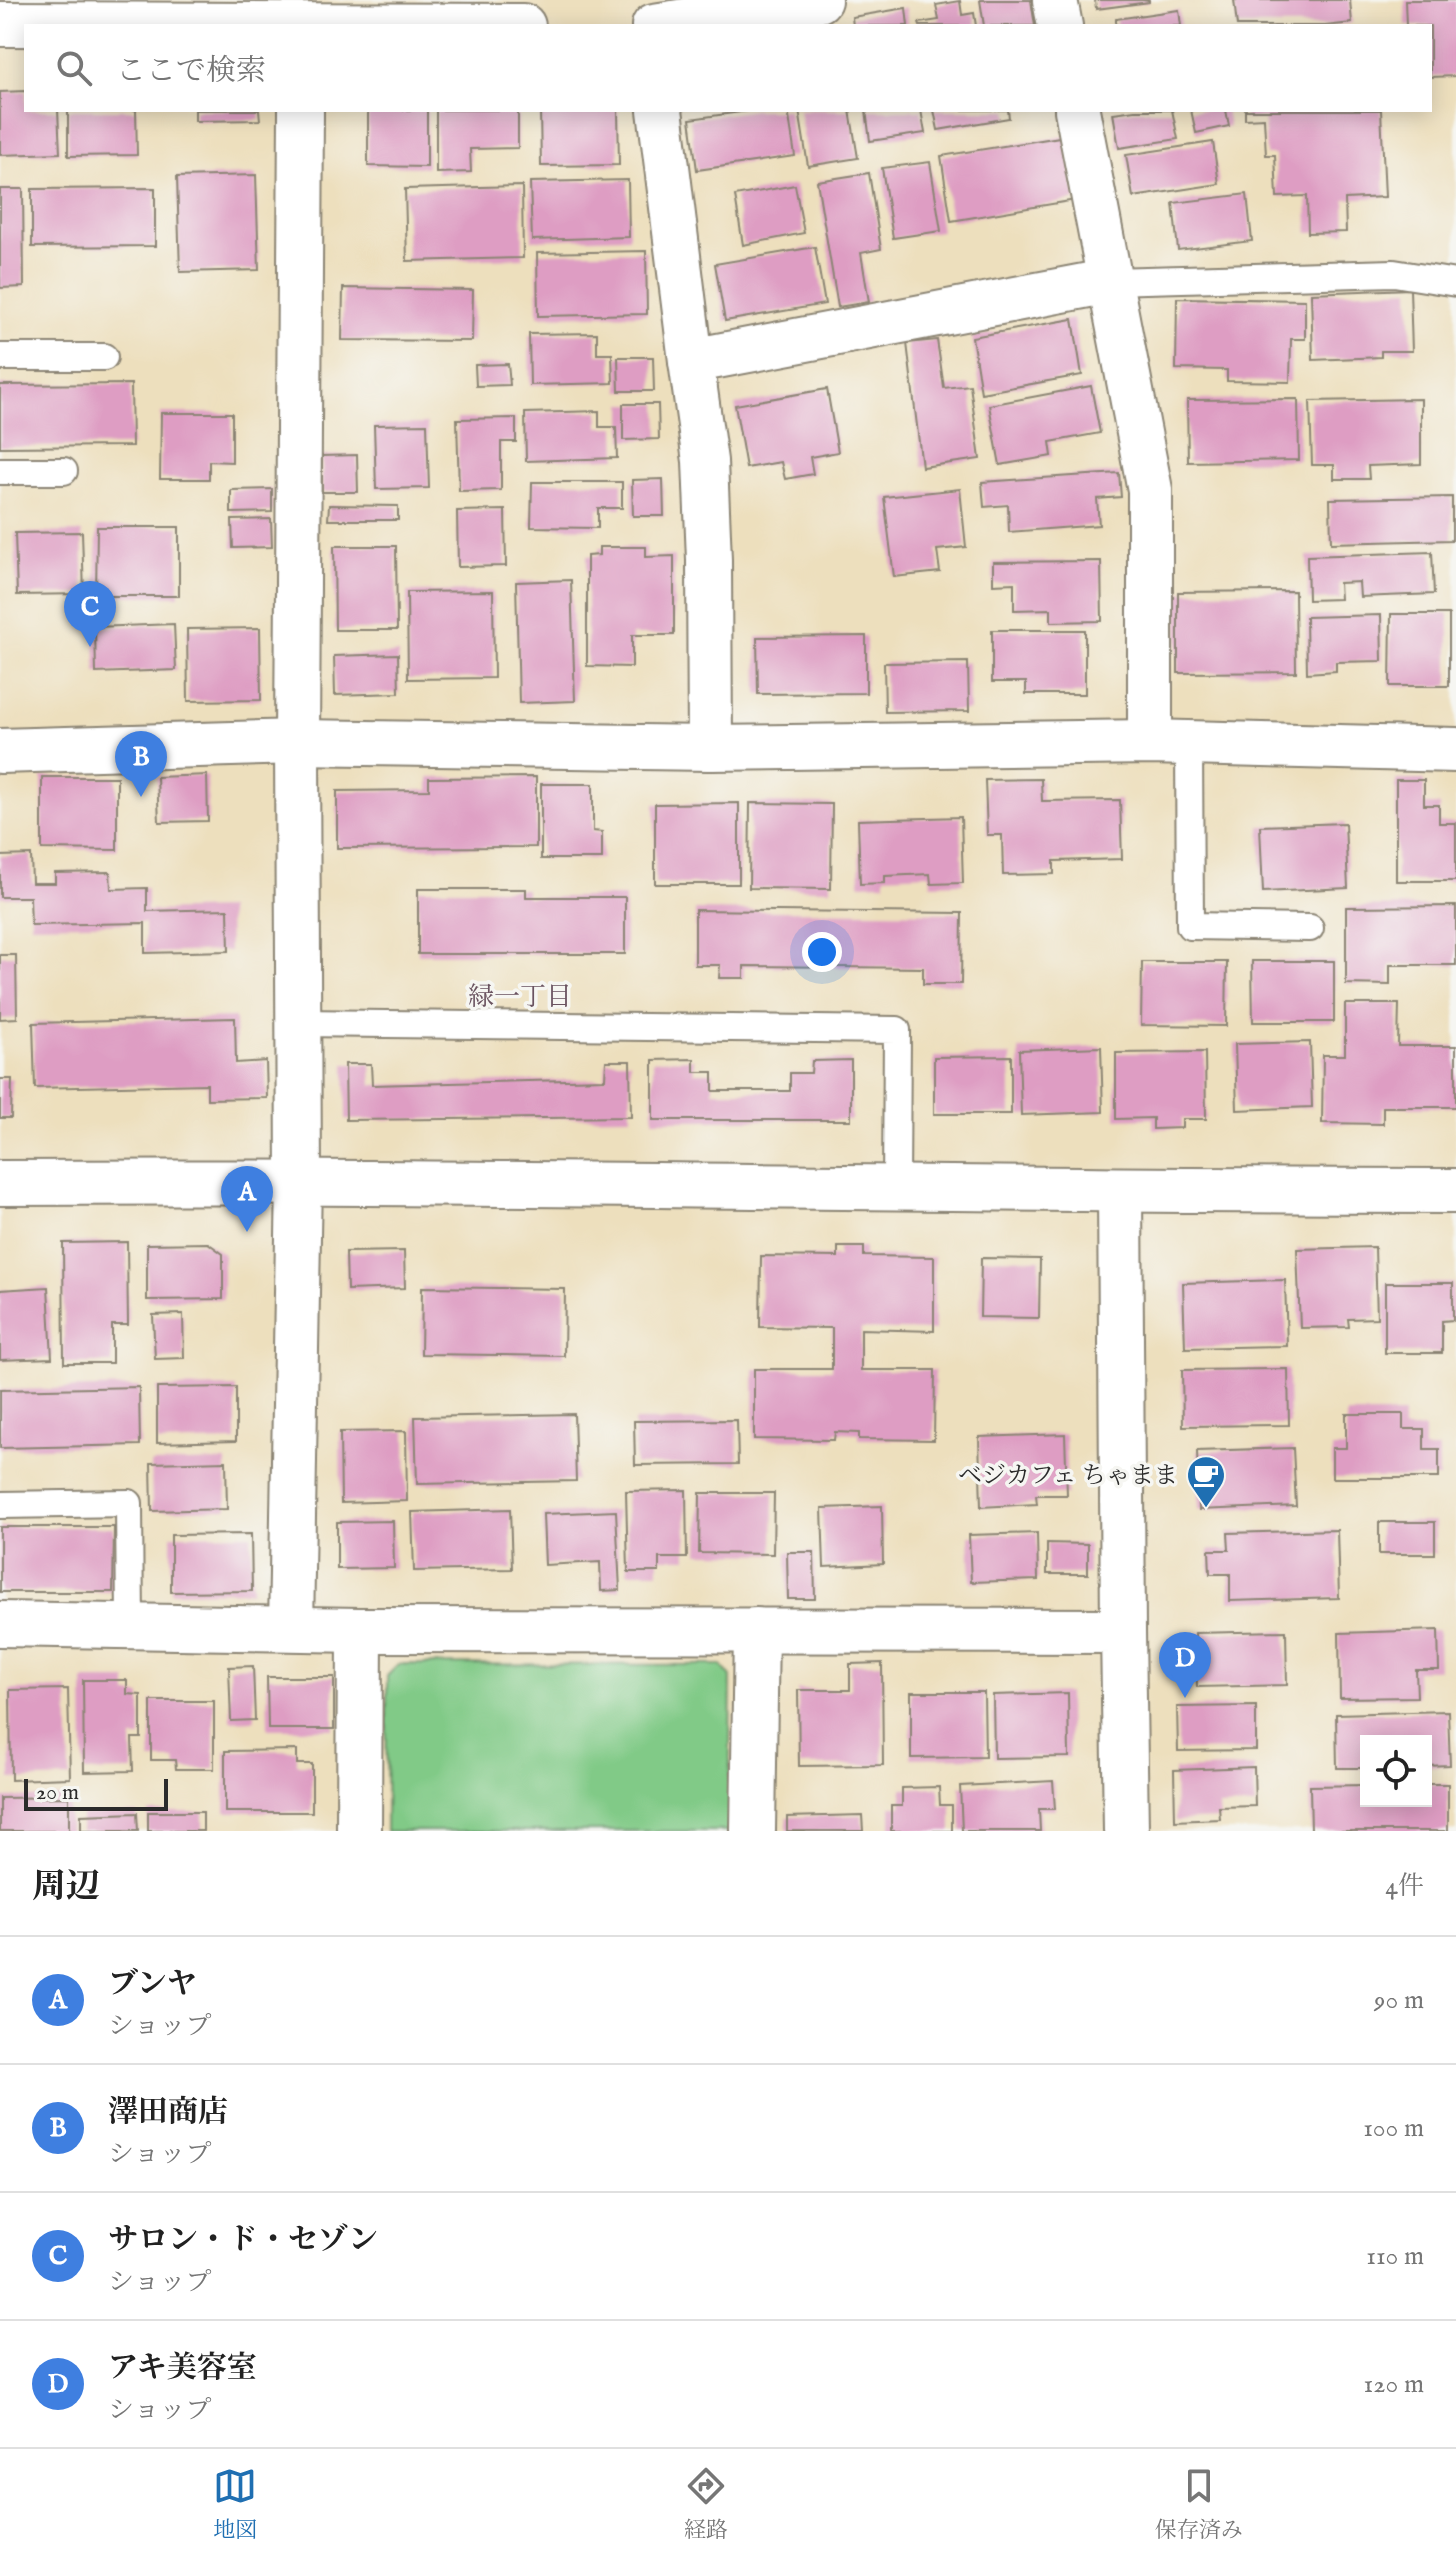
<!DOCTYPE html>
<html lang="ja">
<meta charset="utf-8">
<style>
:root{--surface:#fff;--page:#f6f6f6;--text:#222;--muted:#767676;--line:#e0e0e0;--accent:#1f6fb2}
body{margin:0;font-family:"IM FELL English","Noto Serif JP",serif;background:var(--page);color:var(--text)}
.controls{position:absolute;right:24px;bottom:24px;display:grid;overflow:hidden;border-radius:0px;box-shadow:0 4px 20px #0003}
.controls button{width:72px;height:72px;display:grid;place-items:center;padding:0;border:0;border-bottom:2px solid var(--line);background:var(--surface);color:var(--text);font:40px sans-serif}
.scale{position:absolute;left:24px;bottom:20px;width:144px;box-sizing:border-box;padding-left:8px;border:4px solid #2b2b2b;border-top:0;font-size:22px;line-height:28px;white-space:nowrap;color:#2b2b2b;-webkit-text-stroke:6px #f6f6f2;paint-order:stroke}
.you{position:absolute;left:822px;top:952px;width:28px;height:28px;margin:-20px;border:6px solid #fff;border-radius:50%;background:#1a73e8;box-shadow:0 0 0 12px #1a73e833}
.badge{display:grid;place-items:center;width:52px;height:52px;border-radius:50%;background:var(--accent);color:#fff;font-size:26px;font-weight:700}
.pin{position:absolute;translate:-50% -66px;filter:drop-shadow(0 2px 4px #0008)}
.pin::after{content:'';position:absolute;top:42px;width:28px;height:24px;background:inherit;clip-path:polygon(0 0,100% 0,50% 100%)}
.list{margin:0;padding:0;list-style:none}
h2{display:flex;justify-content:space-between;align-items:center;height:104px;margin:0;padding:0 32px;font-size:34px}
h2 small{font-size:26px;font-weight:400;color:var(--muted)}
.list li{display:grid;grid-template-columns:52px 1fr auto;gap:24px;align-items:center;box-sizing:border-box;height:128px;padding:0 32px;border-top:2px solid var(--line)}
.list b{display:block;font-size:30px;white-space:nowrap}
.list p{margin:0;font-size:26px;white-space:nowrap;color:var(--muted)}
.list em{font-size:26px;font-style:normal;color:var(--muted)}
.icon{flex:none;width:44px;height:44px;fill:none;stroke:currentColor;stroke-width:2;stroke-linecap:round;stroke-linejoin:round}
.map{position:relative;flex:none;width:1456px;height:1831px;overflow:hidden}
.search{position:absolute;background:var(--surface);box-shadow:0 4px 20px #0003;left:24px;right:24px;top:24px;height:88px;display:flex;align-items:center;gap:20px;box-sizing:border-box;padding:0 28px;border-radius:0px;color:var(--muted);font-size:30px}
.sheet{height:616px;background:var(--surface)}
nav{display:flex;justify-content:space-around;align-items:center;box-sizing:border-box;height:112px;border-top:2px solid var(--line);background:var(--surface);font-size:22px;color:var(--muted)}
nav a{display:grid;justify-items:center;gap:4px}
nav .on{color:var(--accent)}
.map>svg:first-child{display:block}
.green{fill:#81ca87;stroke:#567a59;stroke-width:2}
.building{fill:#de9dc3}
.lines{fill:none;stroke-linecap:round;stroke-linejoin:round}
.lane-casing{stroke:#8c8574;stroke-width:30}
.street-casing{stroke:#8c8574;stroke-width:48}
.lane{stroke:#fff;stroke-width:26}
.street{stroke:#fff;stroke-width:44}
.labels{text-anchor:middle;stroke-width:7;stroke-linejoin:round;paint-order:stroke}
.poi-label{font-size:24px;fill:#2b2b2b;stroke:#f6f6f2;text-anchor:end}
.neighbourhood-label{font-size:26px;fill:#6a5360;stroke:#f6f6f2}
</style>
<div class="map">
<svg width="1456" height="1831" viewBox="0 0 1456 1831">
<rect width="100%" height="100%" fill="#f6f6f2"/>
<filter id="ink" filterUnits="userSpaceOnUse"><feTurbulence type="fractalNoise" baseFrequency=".0125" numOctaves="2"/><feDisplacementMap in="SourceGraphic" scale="16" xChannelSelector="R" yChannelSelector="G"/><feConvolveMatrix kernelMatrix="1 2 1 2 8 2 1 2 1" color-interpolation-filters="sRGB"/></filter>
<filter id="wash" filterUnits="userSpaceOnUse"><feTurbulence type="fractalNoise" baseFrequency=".006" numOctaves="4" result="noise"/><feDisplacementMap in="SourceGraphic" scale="32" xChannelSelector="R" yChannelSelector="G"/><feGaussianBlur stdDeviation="1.8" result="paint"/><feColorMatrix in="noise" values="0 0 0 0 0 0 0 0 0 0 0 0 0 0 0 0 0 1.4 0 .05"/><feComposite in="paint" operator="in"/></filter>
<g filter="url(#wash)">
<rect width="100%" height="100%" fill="#eddfbd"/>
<polygon class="green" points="399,1664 721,1665 731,1677 729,1831 386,1831 387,1676"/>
<g id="blocks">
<g class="building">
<polygon points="980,0 1031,0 1035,26 984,26"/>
<polygon points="1095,0 1149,0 1149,2 1096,9"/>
<polygon points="1234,0 1350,0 1352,23 1325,26 1237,26"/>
<polygon points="1405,0 1456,0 1456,76 1430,77 1430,26 1406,26"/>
<polygon points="960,1 962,15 974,13 976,26 920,26 919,23 939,20 936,5"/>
<polygon points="906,8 908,26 853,26 852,17"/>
<polygon points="1179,10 1181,26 1116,26 1116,19"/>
<polygon points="26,91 26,110 58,110 60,153 0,155 0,92"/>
<polygon points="68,110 136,110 137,155 68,156"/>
<polygon points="195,110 259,110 260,120 195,121"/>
<polygon points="368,110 427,110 427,167 368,166"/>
<polygon points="436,110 518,110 518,148 470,149 471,172 436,173"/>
<polygon points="540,110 618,110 619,165 541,166"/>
<polygon points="755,110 788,110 795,156 697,170 690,119"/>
<polygon points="799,110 850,110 858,158 808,166"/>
<polygon points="866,110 921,110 925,133 870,141"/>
<polygon points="934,110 1008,110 1009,118 938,130"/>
<polygon points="1135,110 1172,110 1178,139 1119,148 1113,113"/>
<polygon points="1191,110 1226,110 1229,126 1196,133"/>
<polygon points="1245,110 1381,110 1385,197 1345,199 1346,232 1308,233 1307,196 1277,197 1275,155 1266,155 1264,118 1245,119"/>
<polygon points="1066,136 1076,200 951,221 941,156"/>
<polygon points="1213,142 1219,184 1133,197 1126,155"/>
<polygon points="930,162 941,231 893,238 882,168"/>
<polygon points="869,173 881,249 861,253 869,302 838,307 817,181"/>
<polygon points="256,175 259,270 180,272 177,177"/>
<polygon points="628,180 629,237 532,240 530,182"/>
<polygon points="795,185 804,233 743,245 735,196"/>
<polygon points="522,186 523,258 407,261 405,189"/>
<polygon points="155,188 155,246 32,247 32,189"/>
<polygon points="0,189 23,189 24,287 0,288"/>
<polygon points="1247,194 1252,241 1178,250 1173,203"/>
<polygon points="815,247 825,304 725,321 715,264"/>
<polygon points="646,251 647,314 538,316 537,253"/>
<polygon points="343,288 473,290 472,341 342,340"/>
<polygon points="1410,289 1412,351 1381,351 1381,357 1313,360 1311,293"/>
<polygon points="1177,298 1305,300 1305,339 1291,339 1290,382 1227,381 1227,370 1176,369"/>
<polygon points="1073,319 1082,375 981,393 972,337"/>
<polygon points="597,333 597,354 612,354 613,383 530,385 529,334"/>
<polygon points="937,340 944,388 970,385 980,459 922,467 907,343"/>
<polygon points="618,357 653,357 654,391 619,391"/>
<polygon points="508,364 510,385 476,386 475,365"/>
<polygon points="131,384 132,446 0,447 0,385"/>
<polygon points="1091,386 1100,433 1050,442 1052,456 1000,465 989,405"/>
<polygon points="827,389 838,452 810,457 813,474 785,479 781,462 746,468 735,405"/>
<polygon points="1298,399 1299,460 1188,462 1187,400"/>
<polygon points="1421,399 1421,464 1368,466 1369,479 1334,479 1334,465 1312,465 1310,401"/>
<polygon points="623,404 658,404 659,439 623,440"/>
<polygon points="599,411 599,427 616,427 617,458 526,461 525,413"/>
<polygon points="161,413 232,413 232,462 209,461 209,479 160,479"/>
<polygon points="516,418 516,442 501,442 501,490 459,491 457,419"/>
<polygon points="427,424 429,488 376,489 374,425"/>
<polygon points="357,455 358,492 322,492 322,456"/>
<polygon points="1119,473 1121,497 1097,499 1099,525 1009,532 1008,505 984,507 982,482"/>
<polygon points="663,479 664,516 633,516 632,480"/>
<polygon points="532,482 622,482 622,508 598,508 598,528 531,527"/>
<polygon points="272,489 272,512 231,513 231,490"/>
<polygon points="960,489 966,547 937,550 940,572 894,577 884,497"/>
<polygon points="1452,497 1452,540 1331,543 1330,499"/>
<polygon points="329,505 398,506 398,520 328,520"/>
<polygon points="505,510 506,566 458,567 457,511"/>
<polygon points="271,519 272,547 233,548 232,520"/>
<polygon points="97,527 179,527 179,596 96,596"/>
<polygon points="82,532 84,594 17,595 15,533"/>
<polygon points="334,546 396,546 397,630 335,630"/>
<polygon points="599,547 646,547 646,557 674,556 674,635 632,635 632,667 587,666 587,556 599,555"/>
<polygon points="1432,552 1434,594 1360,597 1359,582 1339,583 1340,599 1308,600 1307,556"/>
<polygon points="1101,561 1102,621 1051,622 1051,609 1014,610 1014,583 993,584 993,562"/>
<polygon points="571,580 575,701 519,703 516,582"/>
<polygon points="493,591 494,678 408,679 407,592"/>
<polygon points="1295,591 1296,672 1178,673 1178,592"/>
<polygon points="1391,614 1449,614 1449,686 1390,686"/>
<polygon points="1381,615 1382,661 1336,662 1336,671 1307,673 1306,617"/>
<polygon points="174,624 176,670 96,673 95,627"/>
<polygon points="260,628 261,700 188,701 187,629"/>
<polygon points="992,630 1085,630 1085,694 1026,694 1026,682 992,682"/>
<polygon points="866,636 866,693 758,694 757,637"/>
<polygon points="398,654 399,693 335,695 334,656"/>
<polygon points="968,662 969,711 885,712 884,663"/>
<polygon points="207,775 208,821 159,822 157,777"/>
<polygon points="42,777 117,777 117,850 42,849"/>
<polygon points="536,777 536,847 337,848 337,791 429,790 429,778"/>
<polygon points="1041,779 1042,801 1120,800 1122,859 1054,861 1054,874 1003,875 1002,835 987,835 985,780"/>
<polygon points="1396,780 1424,780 1424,805 1439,805 1439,823 1456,823 1456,881 1396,881"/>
<polygon points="541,784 593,784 593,831 602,832 602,859 541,859"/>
<polygon points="739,803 739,884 655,884 655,804"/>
<polygon points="750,803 832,804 831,889 749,888"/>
<polygon points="961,817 963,883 931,884 930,874 885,876 885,883 860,884 858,820"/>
<polygon points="1345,823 1348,888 1263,892 1260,826"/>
<polygon points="31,855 32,883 55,883 55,873 110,872 111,889 147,888 147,911 228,909 229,951 145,953 145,923 31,925 30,897 0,897 0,856"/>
<polygon points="418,889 526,889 526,897 625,897 625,954 418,954"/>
<polygon points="1456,906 1456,965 1390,965 1390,985 1346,984 1346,907"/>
<polygon points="695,910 962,913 961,984 923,984 923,968 744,966 744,978 719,978 720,965 695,965"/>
<polygon points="0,955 16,955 17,1018 0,1019"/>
<polygon points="1252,961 1334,961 1334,1022 1253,1022"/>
<polygon points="1142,962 1227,962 1226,1026 1141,1025"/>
<polygon points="1345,1004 1399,1004 1398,1046 1456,1046 1456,1107 1383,1107 1383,1124 1322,1123 1323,1055 1345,1055"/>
<polygon points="235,1018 236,1063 266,1061 267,1098 207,1099 207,1084 35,1088 33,1023"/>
<polygon points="1310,1042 1312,1107 1237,1110 1235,1044"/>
<polygon points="1101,1047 1103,1112 1021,1115 1019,1050"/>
<polygon points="1205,1052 1206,1119 1182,1119 1182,1128 1153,1129 1153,1118 1116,1119 1116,1053"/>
<polygon points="1011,1056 1011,1114 934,1114 934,1057"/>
<polygon points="694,1059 694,1072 713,1072 713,1091 790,1091 790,1073 811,1073 812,1061 851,1060 851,1120 653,1120 653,1060"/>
<polygon points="606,1061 630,1061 631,1117 346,1120 345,1064 371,1064 372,1085 605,1079"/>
<polygon points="0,1079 12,1079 11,1118 0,1118"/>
<polygon points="127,1242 128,1325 112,1325 112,1363 64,1363 63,1243"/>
<polygon points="208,1243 223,1254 223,1299 147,1300 147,1244"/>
<polygon points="838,1247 864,1247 864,1256 934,1257 934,1331 861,1329 861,1370 935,1370 934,1440 859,1439 859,1433 835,1432 834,1440 754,1439 754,1369 832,1369 832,1328 760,1327 761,1256 838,1257"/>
<polygon points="1375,1247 1377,1318 1348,1319 1349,1327 1300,1328 1297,1249"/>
<polygon points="404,1251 405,1288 347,1290 346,1252"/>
<polygon points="981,1258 1040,1259 1039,1318 980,1317"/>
<polygon points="1285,1280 1287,1346 1185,1348 1183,1283"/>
<polygon points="1385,1283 1453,1283 1453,1320 1442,1321 1442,1353 1385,1353"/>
<polygon points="48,1287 52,1358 0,1360 0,1290"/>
<polygon points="422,1287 565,1289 564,1356 421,1354"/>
<polygon points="183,1314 184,1358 155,1359 153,1315"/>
<polygon points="1288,1369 1289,1425 1183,1426 1182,1370"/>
<polygon points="139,1387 140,1445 0,1448 0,1390"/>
<polygon points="236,1387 236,1441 157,1443 157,1388"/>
<polygon points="574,1414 576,1481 417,1484 415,1417"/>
<polygon points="1346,1414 1403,1414 1403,1429 1424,1429 1424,1449 1439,1449 1439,1478 1332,1478 1332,1448 1346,1448"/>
<polygon points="737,1420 738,1464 635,1465 634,1421"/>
<polygon points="406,1431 407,1501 341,1503 340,1432"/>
<polygon points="1065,1434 1067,1495 1036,1495 1037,1504 981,1507 979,1437"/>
<polygon points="1293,1448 1296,1506 1199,1510 1197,1451"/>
<polygon points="226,1461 227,1509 152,1511 151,1463"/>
<polygon points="686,1490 687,1558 659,1558 659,1572 628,1572 626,1491"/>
<polygon points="700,1493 774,1493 773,1554 699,1553"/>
<polygon points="882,1506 883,1564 824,1567 822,1508"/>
<polygon points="510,1509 512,1569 414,1571 412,1512"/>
<polygon points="616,1511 620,1590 601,1591 600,1562 545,1565 543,1514"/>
<polygon points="393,1521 394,1568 337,1569 337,1522"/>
<rect x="1379" y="1522" width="56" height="32"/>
<polygon points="0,1527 114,1527 113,1592 0,1592"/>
<polygon points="1337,1530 1339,1598 1230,1601 1230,1574 1210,1574 1209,1550 1229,1550 1228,1533"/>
<polygon points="1037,1533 1038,1580 971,1582 969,1535"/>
<polygon points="251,1534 252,1591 171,1592 171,1535"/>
<polygon points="1047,1543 1088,1544 1088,1574 1047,1574"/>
<polygon points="787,1552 814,1552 815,1599 788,1599"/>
<polygon points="1438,1630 1439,1670 1416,1670 1417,1697 1340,1698 1339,1633"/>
<polygon points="1286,1631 1287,1685 1197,1687 1195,1633"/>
<polygon points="882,1663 883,1765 799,1766 798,1690 850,1690 850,1664"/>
<polygon points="253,1666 255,1720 231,1721 229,1667"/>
<polygon points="267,1677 334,1677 334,1729 268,1729"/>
<polygon points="83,1680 127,1680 127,1694 141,1695 141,1738 132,1738 133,1771 84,1772"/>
<polygon points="68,1689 70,1778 11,1780 10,1690"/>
<polygon points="911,1692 984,1692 985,1757 911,1758"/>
<polygon points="1068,1693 1069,1757 994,1758 993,1695"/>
<polygon points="151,1701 214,1701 214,1769 176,1769 175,1760 151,1760"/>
<polygon points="1256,1706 1256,1750 1178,1751 1177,1707"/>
<polygon points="1448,1711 1450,1765 1426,1766 1426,1741 1366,1741 1366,1768 1337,1768 1336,1714"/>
<polygon points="297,1750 297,1764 312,1764 312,1812 225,1812 225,1751"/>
<polygon points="1254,1767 1255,1806 1219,1807 1220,1819 1175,1821 1174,1770"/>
<polygon points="1053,1781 1055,1809 1039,1809 1040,1831 962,1831 960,1786"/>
<polygon points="1426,1784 1448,1784 1448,1831 1311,1831 1310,1786 1366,1785 1366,1801 1426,1801"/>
<polygon points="939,1787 940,1805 952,1805 952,1831 891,1831 891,1806 902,1806 902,1788"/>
<polygon points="69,1797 69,1831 0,1831 0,1798"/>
<rect x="148" y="1812" width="55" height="19"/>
<polygon points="137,1813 138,1831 81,1831 81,1815"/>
<polygon points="862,1815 863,1831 787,1831 787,1817"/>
</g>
</g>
</g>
<g filter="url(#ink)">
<use href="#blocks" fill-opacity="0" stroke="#8c8574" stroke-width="2"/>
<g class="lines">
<g class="lane-casing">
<g id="lane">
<polyline points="1110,281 1394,273 1456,283"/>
<polyline points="0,357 104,357"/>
<polyline points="0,471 64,471"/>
<polyline points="1189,743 1190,926 1310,928"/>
<polyline points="298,1023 897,1030 896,1188"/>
<polyline points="0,1505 129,1503 130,1626"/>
</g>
</g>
<g class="street-casing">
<g id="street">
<polyline points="1055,0 1060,26"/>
<polyline points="0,24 523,26"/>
<polyline points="654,26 819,0"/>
<polyline points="660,110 691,361 705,461 709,560 710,748"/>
<polyline points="1077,110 1150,490 1150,742"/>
<polyline points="691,361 1110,281"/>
<polyline points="0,751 297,742 710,748 1150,742 1456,750"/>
<path d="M0 1183C485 1180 971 1191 1456 1191"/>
<polyline points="1120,1191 1123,1631"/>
<polyline points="0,1624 360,1630 1123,1631 1126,1831"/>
<polyline points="291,1628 299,1181 297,742 301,110"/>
<polyline points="359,1831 360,1630"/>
<polyline points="753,1831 756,1630"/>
</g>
</g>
<use href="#lane" class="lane"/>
<use href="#street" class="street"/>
</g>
</g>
<defs>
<g id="cafe-pin" transform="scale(2)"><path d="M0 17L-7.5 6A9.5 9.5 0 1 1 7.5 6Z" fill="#1f6fb2" stroke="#f6f6f2"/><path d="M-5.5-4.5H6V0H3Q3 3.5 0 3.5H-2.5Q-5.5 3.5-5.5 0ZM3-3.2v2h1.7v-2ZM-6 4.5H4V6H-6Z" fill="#fff"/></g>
</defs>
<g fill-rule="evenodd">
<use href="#cafe-pin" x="1206" y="1475"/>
</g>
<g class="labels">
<g class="poi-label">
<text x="1178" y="1483">ベジカフェ ちゃまま</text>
</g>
<g class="neighbourhood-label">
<text x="520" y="1005">緑一丁目</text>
</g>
</g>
</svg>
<div class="controls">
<button><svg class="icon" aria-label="locate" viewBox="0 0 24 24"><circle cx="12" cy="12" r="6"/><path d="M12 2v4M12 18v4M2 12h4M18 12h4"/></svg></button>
</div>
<div class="scale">20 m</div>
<div class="you"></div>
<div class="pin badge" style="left:247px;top:1232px;background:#3f7fe0">A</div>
<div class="pin badge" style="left:141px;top:797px;background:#3f7fe0">B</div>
<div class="pin badge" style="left:90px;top:647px;background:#3f7fe0">C</div>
<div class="pin badge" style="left:1185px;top:1698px;background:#3f7fe0">D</div>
<div class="search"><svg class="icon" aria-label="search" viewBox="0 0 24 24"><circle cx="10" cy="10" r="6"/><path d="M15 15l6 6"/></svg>ここで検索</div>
</div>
<section class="sheet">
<h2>周辺<small>4件</small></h2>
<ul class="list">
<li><span class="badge" style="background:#3f7fe0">A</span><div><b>ブンヤ</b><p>ショップ</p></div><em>90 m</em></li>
<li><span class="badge" style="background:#3f7fe0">B</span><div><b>澤田商店</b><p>ショップ</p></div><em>100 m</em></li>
<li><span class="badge" style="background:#3f7fe0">C</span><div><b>サロン・ド・セゾン</b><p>ショップ</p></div><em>110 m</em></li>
<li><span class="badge" style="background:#3f7fe0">D</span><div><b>アキ美容室</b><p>ショップ</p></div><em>120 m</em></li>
</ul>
</section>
<nav>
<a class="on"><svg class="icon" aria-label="map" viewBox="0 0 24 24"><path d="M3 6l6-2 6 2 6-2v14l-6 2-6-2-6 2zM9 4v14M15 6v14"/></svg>地図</a>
<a><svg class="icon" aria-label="directions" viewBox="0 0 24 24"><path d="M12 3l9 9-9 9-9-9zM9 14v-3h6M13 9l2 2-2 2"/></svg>経路</a>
<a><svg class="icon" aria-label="saved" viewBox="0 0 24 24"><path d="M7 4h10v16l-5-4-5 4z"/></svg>保存済み</a>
</nav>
